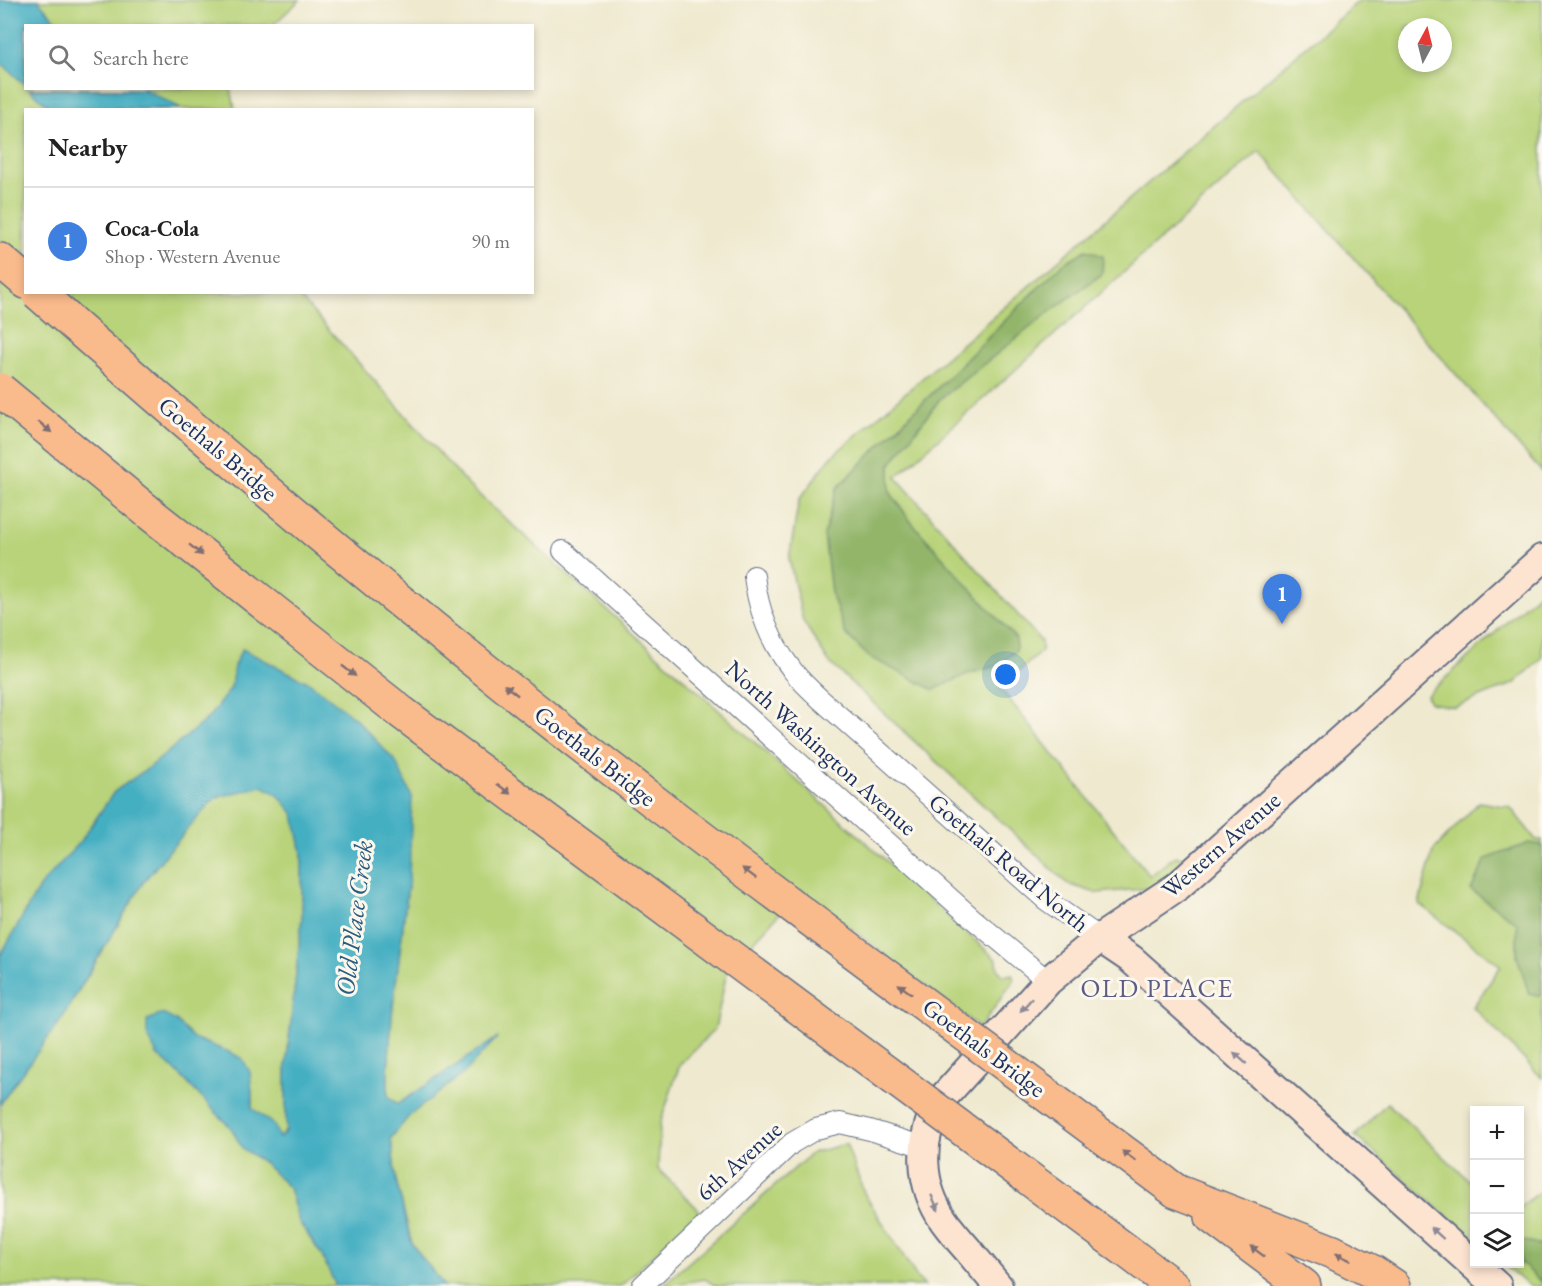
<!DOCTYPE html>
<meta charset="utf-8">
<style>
:root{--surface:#fff;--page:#f2f2f2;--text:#222;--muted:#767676;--line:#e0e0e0;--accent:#b45309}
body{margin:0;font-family:"EB Garamond",serif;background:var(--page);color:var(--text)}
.controls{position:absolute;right:18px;bottom:18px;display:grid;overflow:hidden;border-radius:0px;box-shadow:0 3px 9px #0003}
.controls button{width:54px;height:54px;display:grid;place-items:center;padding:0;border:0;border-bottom:2px solid var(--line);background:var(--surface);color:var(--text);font:30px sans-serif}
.compass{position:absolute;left:1398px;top:18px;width:54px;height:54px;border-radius:50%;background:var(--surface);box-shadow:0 3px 9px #0003;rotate:7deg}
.you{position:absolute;left:1006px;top:675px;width:21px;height:21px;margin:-15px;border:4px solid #fff;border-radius:50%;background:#1a73e8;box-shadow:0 0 0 9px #1a73e833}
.badge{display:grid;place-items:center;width:39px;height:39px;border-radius:50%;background:var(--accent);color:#fff;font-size:20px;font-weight:700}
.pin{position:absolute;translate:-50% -50px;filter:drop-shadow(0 2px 3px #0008)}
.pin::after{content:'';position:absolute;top:32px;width:21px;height:18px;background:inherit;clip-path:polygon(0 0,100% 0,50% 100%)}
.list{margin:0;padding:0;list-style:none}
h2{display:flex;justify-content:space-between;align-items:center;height:78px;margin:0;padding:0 24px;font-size:26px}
h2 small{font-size:20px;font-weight:400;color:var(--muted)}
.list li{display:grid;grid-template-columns:39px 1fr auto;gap:18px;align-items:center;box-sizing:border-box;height:108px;padding:0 24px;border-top:2px solid var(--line)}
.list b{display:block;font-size:22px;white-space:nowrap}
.list p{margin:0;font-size:20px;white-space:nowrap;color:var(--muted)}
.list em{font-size:20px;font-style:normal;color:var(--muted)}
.icon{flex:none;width:33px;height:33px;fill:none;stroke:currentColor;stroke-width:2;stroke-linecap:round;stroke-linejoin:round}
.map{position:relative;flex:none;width:1542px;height:1286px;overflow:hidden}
.search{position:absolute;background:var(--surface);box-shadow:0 3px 9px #0003;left:24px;top:24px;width:510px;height:66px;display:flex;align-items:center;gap:15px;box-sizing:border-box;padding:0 21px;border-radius:0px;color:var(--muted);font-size:22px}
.panel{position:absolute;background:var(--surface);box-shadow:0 3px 9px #0003;left:24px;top:108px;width:510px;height:186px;border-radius:0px}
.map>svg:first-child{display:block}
.green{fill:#b8d379;stroke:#6a816c;stroke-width:1.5;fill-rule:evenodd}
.forest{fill:#92b569;stroke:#567264;stroke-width:1.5}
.water{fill:#44afc2;stroke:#306f90;stroke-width:1.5}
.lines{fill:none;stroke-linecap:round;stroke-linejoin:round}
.street-casing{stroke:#657086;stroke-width:22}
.secondary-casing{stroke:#657086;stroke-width:32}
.highway-casing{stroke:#657086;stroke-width:36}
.street{stroke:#fff;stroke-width:20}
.secondary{stroke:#fde4d1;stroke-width:28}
.highway{stroke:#fabb8c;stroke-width:33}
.highway-bridge-casing{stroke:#657086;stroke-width:36;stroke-linecap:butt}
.highway-bridge{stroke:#fabb8c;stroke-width:33}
.oneway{fill:#7f6e73}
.oneway2{fill:#8c8a98}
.labels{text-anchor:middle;stroke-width:6;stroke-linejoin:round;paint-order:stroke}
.street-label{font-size:24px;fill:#1b2f5e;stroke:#fbf7ec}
.water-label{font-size:26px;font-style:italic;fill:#295c81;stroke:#fbf7ec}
.neighbourhood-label{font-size:26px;letter-spacing:1.5px;fill:#5e5c85;stroke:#fbf7ec}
</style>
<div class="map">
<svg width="1542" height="1286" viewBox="0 0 1542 1286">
<rect width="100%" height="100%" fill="#fbf7ec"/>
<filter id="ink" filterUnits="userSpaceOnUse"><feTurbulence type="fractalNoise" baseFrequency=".0167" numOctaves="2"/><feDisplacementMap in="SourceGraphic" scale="12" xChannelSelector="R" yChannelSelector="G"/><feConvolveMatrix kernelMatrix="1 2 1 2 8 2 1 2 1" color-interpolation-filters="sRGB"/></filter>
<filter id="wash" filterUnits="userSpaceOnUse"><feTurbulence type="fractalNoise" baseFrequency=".008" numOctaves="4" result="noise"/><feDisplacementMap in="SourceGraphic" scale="24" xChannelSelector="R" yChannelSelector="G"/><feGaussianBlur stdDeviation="1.35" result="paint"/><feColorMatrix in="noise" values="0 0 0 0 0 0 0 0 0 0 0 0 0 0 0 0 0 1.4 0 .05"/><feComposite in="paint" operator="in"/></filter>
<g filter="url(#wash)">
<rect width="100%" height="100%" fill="#efe9cf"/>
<g class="green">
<polygon points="0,0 300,0 273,25 26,26 26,88 231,89 235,109 26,110 26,292 296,293 468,485 997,960 998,970 1004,976 1012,974 1014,980 980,1028 801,890 727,971 715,1029 680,1064 660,1124 658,1169 700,1211 621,1286 444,1286 412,1244 396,1180 391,1138 410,1115 463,1074 495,1039 398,1104 388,1096 388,1071 392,1015 409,878 294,677 272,664 242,649 234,666 231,688 208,718 155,763 114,792 81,841 40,886 0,956"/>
<path d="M1360 0H1542V472L1259 151 896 477 1041 641 1042 651 1000 688 1150 876 1175 856 1184 859 1183 864 1153 888 1096 893 1068 884 828 661 803 621 789 559 799 500 830 458ZM1407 27H1443V63H1407Z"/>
<polygon points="1542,590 1542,658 1515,683 1455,707 1430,703 1427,695"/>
<polygon points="262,785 277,794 294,814 302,853 302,917 286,1068 286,1130 279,1138 273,1125 252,1108 252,1092 229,1052 193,1038 176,1021 157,1055 174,1069 231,1128 242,1148 264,1163 289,1188 299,1222 321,1254 336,1286 0,1286 0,1105 11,1088 61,1020 144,881 190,826 215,798"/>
<polygon points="1479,802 1510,807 1536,840 1542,840 1542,1078 1473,1007 1501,966 1419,904 1433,851"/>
<polygon points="1387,1103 1474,1185 1474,1239 1355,1136"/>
<polygon points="846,1144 865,1195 918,1279 925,1286 716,1286 705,1279 662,1286 812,1153"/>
<polygon points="1542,1190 1542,1286 1529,1286 1503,1264 1520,1264 1520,1207"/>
</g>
<g class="forest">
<polygon points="1086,250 1103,256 1102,274 1047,314 940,399 890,465 890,492 912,523 1016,639 1016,651 996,666 967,674 934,690 869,657 845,633 831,592 824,535 837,488 1062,264"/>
<polygon points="1529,843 1542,845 1542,996 1529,994 1517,956 1517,923 1471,890 1486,859"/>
<polygon points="1520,1241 1531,1242 1542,1247 1542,1282 1520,1262"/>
</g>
<g class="water">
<polygon points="0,0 38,0 60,25 26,26 25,85 0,62"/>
<polygon points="29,89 144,89 182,109 52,109"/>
<polygon points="242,649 310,683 355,718 396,762 412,797 409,878 392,1015 388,1071 388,1096 398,1104 498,1037 463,1074 410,1115 391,1138 396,1180 412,1244 444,1286 336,1286 321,1254 299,1222 289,1188 264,1163 242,1148 231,1128 174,1069 157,1055 147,1035 147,1020 163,1014 176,1021 193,1038 229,1052 242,1058 250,1072 252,1092 252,1108 274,1125 279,1138 286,1131 286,1068 302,917 302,853 294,814 277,794 262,786 215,798 190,826 144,881 61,1020 11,1088 0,1105 0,956 40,886 81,841 114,792 155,763 208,718 231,688 234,666"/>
</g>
</g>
<g filter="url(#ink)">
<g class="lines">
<g class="street-casing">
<g id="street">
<polyline points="563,551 972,918 1048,981"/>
<path d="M754 576C758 608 770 641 790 667 798 679 809 688 819 698L1046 900 1100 938"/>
<polyline points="642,1286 792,1143 816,1129 840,1123 870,1130 924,1147"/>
</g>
</g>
<g class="secondary-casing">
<g id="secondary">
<polyline points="1100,938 1131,959 1497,1286"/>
<path d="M998 1286C988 1274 978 1262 968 1250 960 1241 952 1232 944 1221 919 1185 918 1140 939 1102L1048 981 1100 938 1178 886 1542 559"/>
</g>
</g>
<g class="highway-casing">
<g id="highway">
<polyline points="0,260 26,282"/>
<polyline points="1176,1191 1333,1252 1373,1272 1394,1286"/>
<polyline points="1212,1217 1304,1286"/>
<polyline points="1128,1252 1173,1286"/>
</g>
</g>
<use href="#street" class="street"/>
<use href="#secondary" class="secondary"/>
<use href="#highway" class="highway"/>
<g class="highway-bridge-casing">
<g id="highway-bridge">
<path d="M37 292C239 471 447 644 661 807 832 937 1004 1063 1176 1191"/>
<polyline points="0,390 152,515 401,712 1128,1252"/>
</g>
</g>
<use href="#highway-bridge" class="highway-bridge"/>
</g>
<defs><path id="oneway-solid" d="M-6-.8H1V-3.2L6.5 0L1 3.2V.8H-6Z" transform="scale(1.5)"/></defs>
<g class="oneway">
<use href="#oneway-solid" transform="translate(45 427) rotate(40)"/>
<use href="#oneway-solid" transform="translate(196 550) rotate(39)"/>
<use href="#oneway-solid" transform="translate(349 671) rotate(38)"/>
<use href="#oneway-solid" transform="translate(511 690) rotate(-142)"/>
<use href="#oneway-solid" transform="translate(504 789) rotate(37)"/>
<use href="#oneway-solid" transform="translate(749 873) rotate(-143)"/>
<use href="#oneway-solid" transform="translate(905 989) rotate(-143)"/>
<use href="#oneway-solid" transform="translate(1129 1156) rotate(-143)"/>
<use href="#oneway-solid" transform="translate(1257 1251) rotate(-143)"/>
<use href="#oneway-solid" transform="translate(1343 1257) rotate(-156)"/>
</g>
<g class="oneway2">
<use href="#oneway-solid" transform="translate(1026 1005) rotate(132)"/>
<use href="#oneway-solid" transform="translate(1240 1058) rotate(-138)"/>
<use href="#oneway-solid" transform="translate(935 1203) rotate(65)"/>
<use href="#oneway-solid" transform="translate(1437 1233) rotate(-138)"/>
</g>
</g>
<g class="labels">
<g class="street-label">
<text transform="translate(218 449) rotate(40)" y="8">Goethals Bridge</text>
<text transform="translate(821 748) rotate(42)" y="8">North Washington Avenue</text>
<text transform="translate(595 756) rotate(38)" y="8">Goethals Bridge</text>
<text transform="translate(1221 845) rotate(-41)" y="8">Western Avenue</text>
<text transform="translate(1009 863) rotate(40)" y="8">Goethals Road North</text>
<text transform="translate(984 1048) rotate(37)" y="8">Goethals Bridge</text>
<text transform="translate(739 1161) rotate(-42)" y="8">6th Avenue</text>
</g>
<g class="water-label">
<text transform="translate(354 918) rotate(-83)" y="9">Old Place Creek</text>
</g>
<g class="neighbourhood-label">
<text x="1157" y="997">OLD PLACE</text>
</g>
</g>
</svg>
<div class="controls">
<button>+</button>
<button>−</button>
<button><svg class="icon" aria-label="layers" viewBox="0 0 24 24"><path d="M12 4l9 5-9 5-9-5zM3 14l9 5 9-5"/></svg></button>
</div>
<svg class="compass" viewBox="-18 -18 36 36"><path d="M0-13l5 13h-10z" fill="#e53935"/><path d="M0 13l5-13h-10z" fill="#767676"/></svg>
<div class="you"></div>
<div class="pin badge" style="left:1282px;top:624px;background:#3f7fe0">1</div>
<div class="search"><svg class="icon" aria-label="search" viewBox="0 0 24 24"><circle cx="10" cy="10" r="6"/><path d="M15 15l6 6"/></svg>Search here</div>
<section class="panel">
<h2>Nearby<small></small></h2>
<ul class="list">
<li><span class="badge" style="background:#3f7fe0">1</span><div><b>Coca-Cola</b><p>Shop · Western Avenue</p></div><em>90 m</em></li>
</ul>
</section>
</div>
